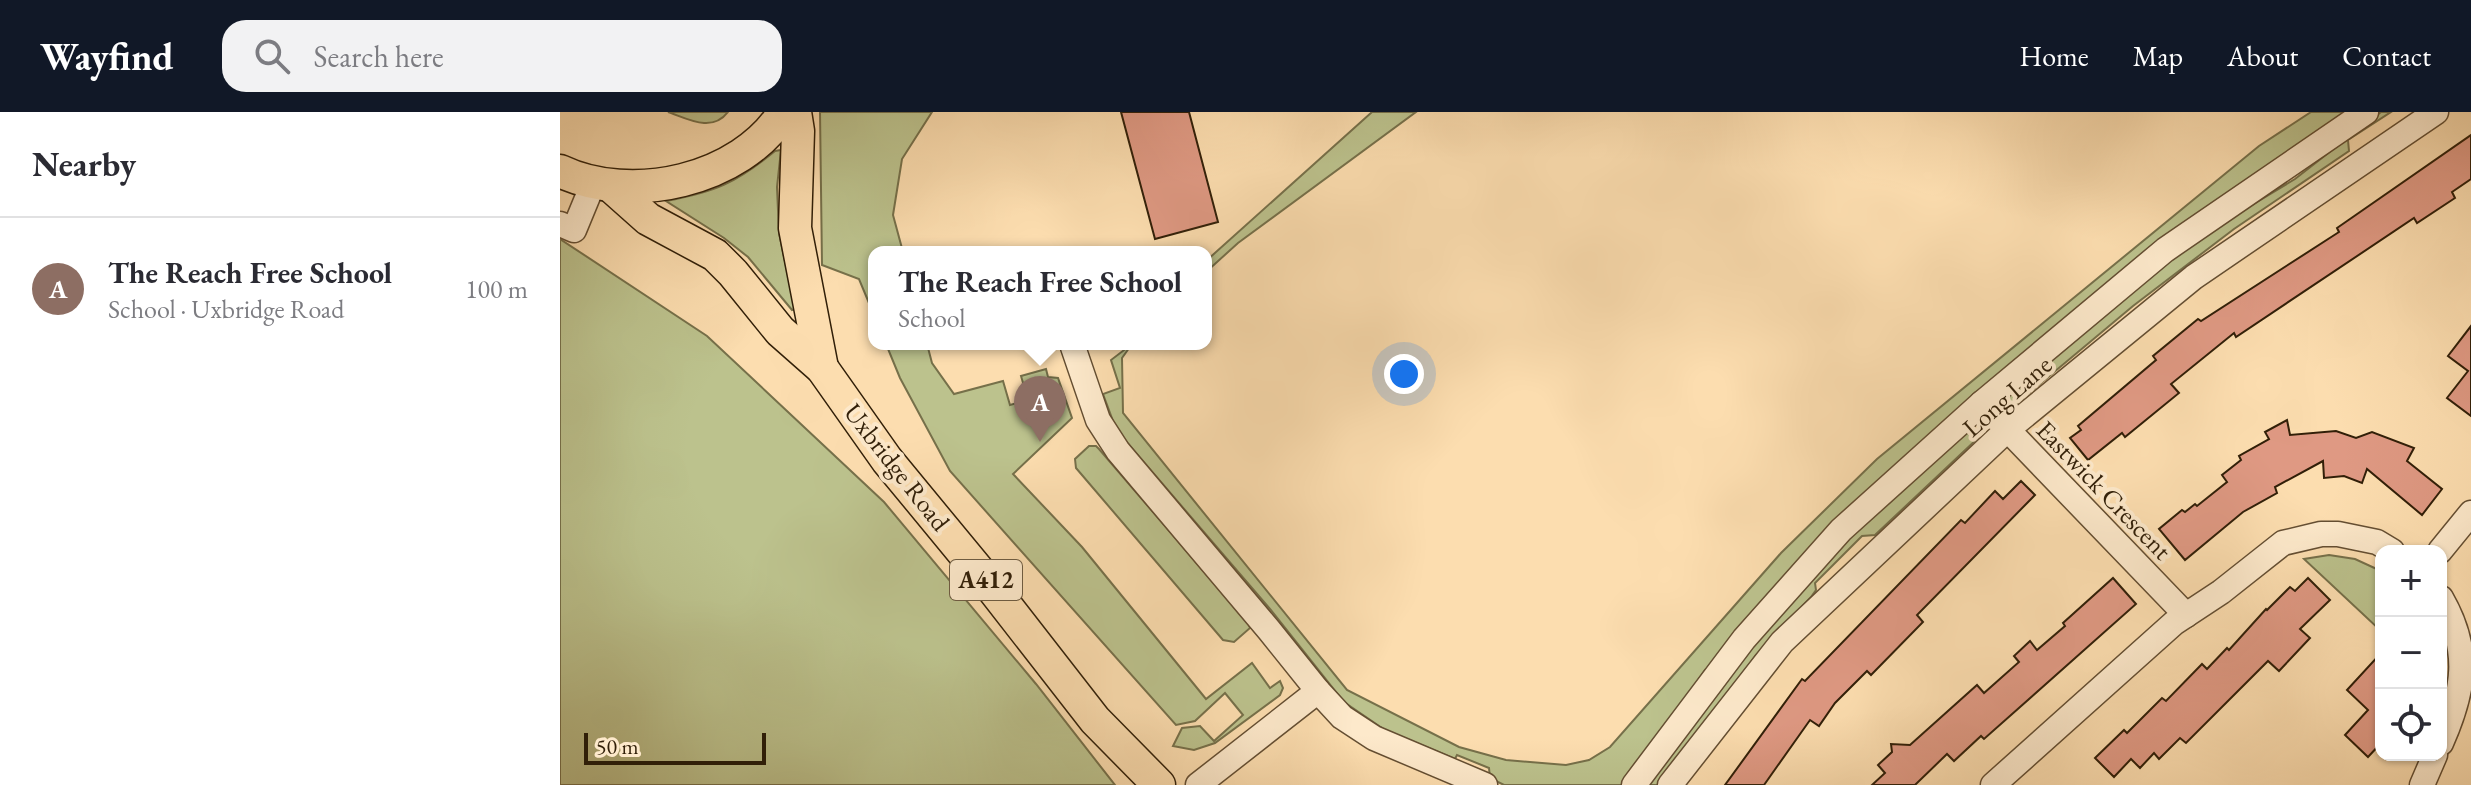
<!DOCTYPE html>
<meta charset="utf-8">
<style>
:root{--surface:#fff;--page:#f2f2f3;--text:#2b2b33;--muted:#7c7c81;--line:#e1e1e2;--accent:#111827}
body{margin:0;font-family:"EB Garamond",serif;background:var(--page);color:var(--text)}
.controls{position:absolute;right:24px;bottom:24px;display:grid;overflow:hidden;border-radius:16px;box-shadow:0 2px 6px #0004}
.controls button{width:72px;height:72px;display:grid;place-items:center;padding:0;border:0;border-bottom:2px solid var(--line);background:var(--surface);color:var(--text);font:40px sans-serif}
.scale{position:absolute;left:24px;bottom:20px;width:182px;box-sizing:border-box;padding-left:8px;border:4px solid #311f08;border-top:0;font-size:22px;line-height:28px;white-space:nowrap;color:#311f08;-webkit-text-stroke:6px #fde9cb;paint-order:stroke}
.you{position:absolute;left:844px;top:262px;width:28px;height:28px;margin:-20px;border:6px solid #fff;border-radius:50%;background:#1a73e8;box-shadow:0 0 0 12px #1a73e833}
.badge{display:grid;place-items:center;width:52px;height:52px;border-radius:50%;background:var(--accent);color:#fff;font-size:26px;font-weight:700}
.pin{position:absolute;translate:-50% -66px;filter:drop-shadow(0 2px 4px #0008)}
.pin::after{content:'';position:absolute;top:42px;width:28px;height:24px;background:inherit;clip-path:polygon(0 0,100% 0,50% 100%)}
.popup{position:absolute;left:308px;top:134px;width:344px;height:104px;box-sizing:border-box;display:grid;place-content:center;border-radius:16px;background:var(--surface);filter:drop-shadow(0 2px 6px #0005);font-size:26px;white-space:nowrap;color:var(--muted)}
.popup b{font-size:30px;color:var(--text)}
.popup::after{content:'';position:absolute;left:50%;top:100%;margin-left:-16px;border:16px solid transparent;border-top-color:var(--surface)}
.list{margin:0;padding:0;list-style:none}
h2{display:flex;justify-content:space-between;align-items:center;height:104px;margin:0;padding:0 32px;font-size:34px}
h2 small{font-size:26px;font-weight:400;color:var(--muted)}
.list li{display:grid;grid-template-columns:52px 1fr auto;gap:24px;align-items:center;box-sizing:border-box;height:144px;padding:0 32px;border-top:2px solid var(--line)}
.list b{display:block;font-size:30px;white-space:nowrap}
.list p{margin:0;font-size:26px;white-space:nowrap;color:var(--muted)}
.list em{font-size:26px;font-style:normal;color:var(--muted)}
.icon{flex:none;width:44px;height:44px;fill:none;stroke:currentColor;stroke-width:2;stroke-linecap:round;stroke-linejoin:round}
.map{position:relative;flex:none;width:1911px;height:673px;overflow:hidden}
header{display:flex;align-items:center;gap:48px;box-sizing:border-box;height:112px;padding:0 40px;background:var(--accent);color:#fff}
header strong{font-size:38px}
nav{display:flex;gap:44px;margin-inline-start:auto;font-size:28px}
.search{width:560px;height:72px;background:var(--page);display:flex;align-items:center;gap:20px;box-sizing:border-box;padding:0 28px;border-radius:24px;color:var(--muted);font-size:30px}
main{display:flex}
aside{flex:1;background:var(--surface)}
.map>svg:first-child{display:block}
.green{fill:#bcc28d;stroke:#76704a;stroke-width:2}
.building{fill:#df9983;stroke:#311f08;stroke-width:2}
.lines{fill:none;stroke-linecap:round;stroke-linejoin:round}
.minor-casing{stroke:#644e32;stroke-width:27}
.major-casing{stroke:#311f08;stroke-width:35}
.minor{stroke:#fde9cb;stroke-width:24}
.major{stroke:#fcddaf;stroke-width:32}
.labels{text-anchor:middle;stroke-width:8;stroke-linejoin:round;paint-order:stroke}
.shield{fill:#fde9cb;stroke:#6e5c42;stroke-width:2}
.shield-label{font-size:24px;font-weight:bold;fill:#311f08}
.street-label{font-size:26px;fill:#311f08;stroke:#fde9cb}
</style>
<header>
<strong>Wayfind</strong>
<div class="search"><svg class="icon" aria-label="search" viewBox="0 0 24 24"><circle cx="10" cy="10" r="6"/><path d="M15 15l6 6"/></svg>Search here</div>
<nav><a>Home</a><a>Map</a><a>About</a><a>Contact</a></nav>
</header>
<main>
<aside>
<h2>Nearby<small></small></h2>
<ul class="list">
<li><span class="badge" style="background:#8d6e63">A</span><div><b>The Reach Free School</b><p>School · Uxbridge Road</p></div><em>100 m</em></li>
</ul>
</aside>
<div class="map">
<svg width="1911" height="673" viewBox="0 0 1911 673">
<rect width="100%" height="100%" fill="#fcddaf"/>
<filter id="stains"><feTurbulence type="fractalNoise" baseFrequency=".0025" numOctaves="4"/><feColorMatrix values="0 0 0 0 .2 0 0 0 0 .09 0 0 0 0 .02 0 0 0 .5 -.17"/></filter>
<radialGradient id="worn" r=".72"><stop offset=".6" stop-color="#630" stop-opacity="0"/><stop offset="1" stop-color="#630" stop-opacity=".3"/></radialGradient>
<g class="green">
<path d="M108 0H168C152 21 128 7 108 0Z"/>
<polygon points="260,0 372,0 342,47 333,103 343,140 314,140 314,203 299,167 262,153"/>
<polygon points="812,0 856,0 678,131 646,160 646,149"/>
<polygon points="1751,0 1794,0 1596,134 1158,548 1145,558 1066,673 944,673 930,666 929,656 897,643 895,647 825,618 784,590 710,497 564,327 553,309 543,282 560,276 551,248 572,232 562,246 563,301 787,578 899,635 946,648 1006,653 1029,648 1050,635 1221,441 1317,347 1699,34"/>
<polygon points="1821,0 1831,0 1788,28 1789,39 1674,117 1573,194 1457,291 1451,291 1447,286 1456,274 1642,123 1735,67"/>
<path d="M221 38 217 75 219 121 235 197 232 198 188 145 164 126 106 89C155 80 176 71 215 39Z"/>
<polygon points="0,127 147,224 324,390 476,572 555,673 0,673"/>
<polygon points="326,232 367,232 372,251 394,282 443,269 450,293 468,288 461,264 486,257 488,265 498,266 512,306 453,362 522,435 646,587 692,551 710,576 720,569 723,576 720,583 655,631 634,638 613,634 622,616 640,614 654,629 683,603 665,581 635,609 616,613 390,359 340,266"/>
<polygon points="1412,318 1418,326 1315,423 1302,424 1255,471 1256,478 1251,485 1196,543 1101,673 1082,673 1231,480 1366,350"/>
<polygon points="529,334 536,334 539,337 689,512 690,516 674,530 663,528 516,356 515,347"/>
<polygon points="1769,443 1795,447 1821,459 1821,519 1744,447"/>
</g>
<g class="building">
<polygon points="561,0 629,0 658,110 595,127"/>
<polygon points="1911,23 1911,67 1892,80 1895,86 1857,111 1854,106 1676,225 1674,221 1611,272 1619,281 1565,325 1562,321 1528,348 1510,326 1521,318 1518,314 1596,248 1593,244 1638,207 1641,209 1779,120 1777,116"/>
<polygon points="1911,214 1911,304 1887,286 1908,259 1888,244"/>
<polygon points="1727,308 1730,323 1776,319 1796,326 1812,320 1854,336 1847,349 1882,377 1862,403 1807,357 1802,371 1784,364 1764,366 1763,349 1715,375 1717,381 1683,400 1625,448 1599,417 1622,398 1625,400 1635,392 1637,394 1667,370 1662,363 1681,348 1679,344 1709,327 1705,320"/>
<polygon points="1461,369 1475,383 1357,503 1363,510 1311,563 1307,559 1275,591 1259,614 1250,608 1204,673 1165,673 1242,567 1245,569 1401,408 1405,411 1435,379 1443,387"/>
<polygon points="1553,466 1576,492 1424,627 1421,624 1394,649 1387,642 1355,673 1312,673 1325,661 1318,653 1332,640 1331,632 1350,633 1417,573 1424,581 1459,550 1454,544 1470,529 1477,538 1505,514 1503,511"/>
<polygon points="1748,466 1770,488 1740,517 1750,526 1719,559 1708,549 1626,631 1620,626 1599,647 1594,641 1580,656 1571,647 1554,665 1535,646 1564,618 1567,621 1602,586 1606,589 1642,552 1647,557 1667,536 1669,538 1706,497 1707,498 1730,475 1735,479"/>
<polygon points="1821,541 1821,631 1808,645 1785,623 1808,598 1787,578"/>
</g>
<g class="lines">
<g class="minor-casing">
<g id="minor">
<polyline points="0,112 14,118 33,72"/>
<polyline points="513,235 538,308 558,339 709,518 758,579 638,673"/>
<polyline points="1422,291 1626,503"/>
<polyline points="1880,439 1911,401"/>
<path d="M1881 486C1911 538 1905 577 1881 631"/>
<polyline points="758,579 782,605 814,626 925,673"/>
<polyline points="1074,673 1184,527 1281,418 1422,291 1605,138 1806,0"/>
<polyline points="1110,673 1222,530 1447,318 1634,165 1876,0"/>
<polyline points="1433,673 1614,511 1661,480 1723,431 1761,422 1778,422 1817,430 1832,439"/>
<polyline points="1862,673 1875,643"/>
</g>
</g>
<g class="major-casing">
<g id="major">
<polyline points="235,0 238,19 235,116 262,256"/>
<path d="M0 59C71 93 181 69 224 0"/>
<polyline points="52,75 88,107 155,143 173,161 220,219 262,256 327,348 426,468 535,608 599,673"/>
</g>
</g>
<use href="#minor" class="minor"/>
<use href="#major" class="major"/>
</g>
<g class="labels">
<rect class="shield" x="390" y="448" width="72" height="40" rx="6"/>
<g class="shield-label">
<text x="426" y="476">A412</text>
</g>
<g class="street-label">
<text transform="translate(1447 284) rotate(-41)" y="9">Long Lane</text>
<text transform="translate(337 355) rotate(52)" y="9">Uxbridge Road</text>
<text transform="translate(1544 378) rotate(46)" y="9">Eastwick Crescent</text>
</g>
</g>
<rect width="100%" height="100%" filter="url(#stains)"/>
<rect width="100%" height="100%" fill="url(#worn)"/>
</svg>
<div class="controls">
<button>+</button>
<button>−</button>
<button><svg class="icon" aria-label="locate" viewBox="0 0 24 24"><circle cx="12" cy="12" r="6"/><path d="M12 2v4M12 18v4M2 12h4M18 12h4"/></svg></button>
</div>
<div class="scale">50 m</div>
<div class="you"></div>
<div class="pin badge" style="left:480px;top:330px;background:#8d6e63">A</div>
<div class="popup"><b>The Reach Free School</b>School</div>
</div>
</main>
